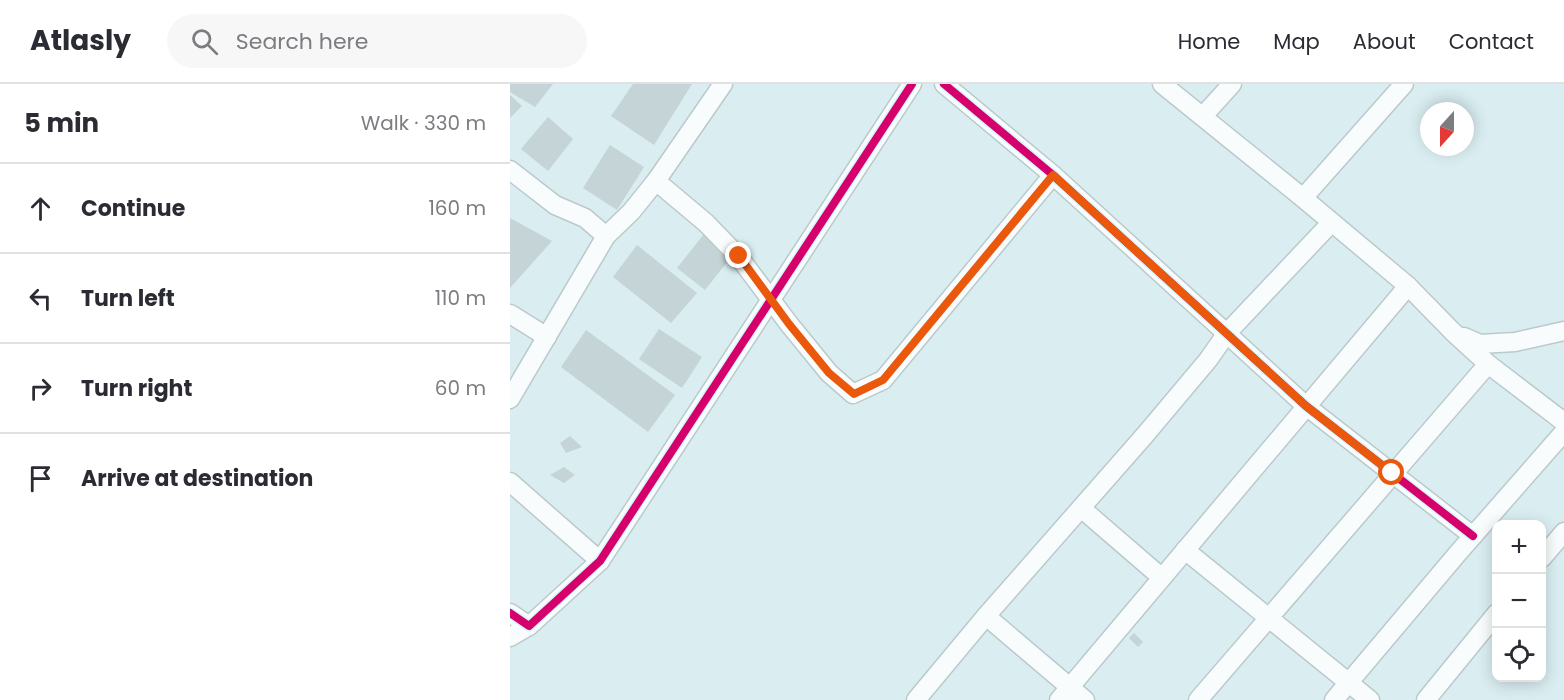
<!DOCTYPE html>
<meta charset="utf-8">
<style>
:root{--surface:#fff;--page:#f7f7f7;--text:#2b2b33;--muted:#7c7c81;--line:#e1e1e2}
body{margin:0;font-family:Poppins,sans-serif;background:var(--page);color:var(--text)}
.controls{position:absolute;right:18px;bottom:18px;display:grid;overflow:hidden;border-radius:12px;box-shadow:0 3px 15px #0003}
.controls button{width:54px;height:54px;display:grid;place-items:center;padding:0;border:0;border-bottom:2px solid var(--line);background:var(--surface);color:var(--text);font:30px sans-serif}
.compass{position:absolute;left:910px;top:18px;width:54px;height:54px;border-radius:50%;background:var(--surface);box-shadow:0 3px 15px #0003;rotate:201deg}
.stop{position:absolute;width:18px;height:18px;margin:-14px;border:4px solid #ea580c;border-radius:50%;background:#fff}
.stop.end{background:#ea580c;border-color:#fff;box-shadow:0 2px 6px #0008}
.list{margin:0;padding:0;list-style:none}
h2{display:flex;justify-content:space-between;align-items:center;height:78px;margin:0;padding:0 24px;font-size:26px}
h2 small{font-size:20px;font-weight:400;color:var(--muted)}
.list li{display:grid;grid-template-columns:39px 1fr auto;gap:18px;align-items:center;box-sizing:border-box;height:90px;padding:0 24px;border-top:2px solid var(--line)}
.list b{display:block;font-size:22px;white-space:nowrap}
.list em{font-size:20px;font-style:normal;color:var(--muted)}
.icon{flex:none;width:33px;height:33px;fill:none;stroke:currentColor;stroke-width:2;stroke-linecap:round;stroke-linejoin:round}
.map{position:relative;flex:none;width:1054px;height:616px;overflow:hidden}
header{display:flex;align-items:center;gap:36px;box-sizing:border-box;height:84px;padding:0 30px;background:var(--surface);border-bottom:2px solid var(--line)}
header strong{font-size:28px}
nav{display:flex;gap:33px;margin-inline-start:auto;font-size:21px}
.search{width:420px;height:54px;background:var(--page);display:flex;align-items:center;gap:15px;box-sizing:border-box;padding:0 21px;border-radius:33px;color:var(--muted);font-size:22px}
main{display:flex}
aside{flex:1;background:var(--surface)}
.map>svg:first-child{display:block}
.building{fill:#c4d4d7}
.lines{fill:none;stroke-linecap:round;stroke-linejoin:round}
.minor-casing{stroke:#bac9cc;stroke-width:21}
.minor{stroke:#f9fcfd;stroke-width:18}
.cycleway-casing{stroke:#d1f5fa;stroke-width:11}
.cycleway{stroke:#d6006c;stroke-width:8}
.route{stroke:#ea580c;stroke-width:8}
</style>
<header>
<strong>Atlasly</strong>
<div class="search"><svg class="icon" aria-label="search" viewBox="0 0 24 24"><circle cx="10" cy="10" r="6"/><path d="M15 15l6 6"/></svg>Search here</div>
<nav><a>Home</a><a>Map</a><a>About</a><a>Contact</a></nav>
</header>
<main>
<aside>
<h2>5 min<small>Walk · 330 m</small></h2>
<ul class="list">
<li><svg class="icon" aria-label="ahead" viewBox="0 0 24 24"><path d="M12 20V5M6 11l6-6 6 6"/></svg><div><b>Continue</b></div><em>160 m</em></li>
<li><svg class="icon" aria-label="left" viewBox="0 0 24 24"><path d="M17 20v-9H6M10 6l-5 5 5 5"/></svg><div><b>Turn left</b></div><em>110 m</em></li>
<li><svg class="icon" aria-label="right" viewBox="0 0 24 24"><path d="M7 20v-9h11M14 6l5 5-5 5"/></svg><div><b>Turn right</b></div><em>60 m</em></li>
<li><svg class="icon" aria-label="arrive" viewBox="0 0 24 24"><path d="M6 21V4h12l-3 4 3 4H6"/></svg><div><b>Arrive at destination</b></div></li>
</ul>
</aside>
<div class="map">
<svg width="1054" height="616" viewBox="0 0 1054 616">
<rect width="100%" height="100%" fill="#daeef1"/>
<g class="building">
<polygon points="0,0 43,0 25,23 0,8"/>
<polygon points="123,0 182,0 144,61 101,32"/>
<polygon points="0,11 12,22 0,34"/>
<polygon points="38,33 63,55 38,87 11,65"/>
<polygon points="100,61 134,83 107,126 73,104"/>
<polygon points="0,134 42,157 0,204"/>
<polygon points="194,150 222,172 195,206 167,184"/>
<polygon points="127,161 187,209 161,239 103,193"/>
<polygon points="149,245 192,273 172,304 129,275"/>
<polygon points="76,246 165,311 138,348 51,283"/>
<polygon points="60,352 72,363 56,369 50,359"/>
<polygon points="54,383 65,391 54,399 40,391"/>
<polygon points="624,549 633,558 628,563 619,554"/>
</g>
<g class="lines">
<g class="minor-casing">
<g id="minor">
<polyline points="434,0 543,91 796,322 963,452"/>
<polyline points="652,0 793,114 898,202 943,248 978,280 1054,338"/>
<polyline points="693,32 722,0"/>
<polyline points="0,86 45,121 75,134 96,152"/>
<polyline points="146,97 196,139 229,173 279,240 319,289 343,310 373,296 543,91"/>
<polyline points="793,114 894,0"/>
<polyline points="0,230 37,253"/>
<polyline points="954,253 970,260 1005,258 1054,247"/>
<polyline points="0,315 96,152 121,128 146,97 213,0"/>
<polyline points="0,398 90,477"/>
<polyline points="571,424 651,493"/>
<polyline points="675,466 860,616"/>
<polyline points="1032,474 1054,448"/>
<polyline points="0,529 19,542 90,477 402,0"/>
<polyline points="476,532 575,616"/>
<polyline points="0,553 19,542"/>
<polyline points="406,616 476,532 635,351 698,276 717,249 821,139"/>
<polyline points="549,616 898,202"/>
<polyline points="688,616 978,280"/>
<polyline points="824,616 948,469 1054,348"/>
<polyline points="916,616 987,529"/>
</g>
</g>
<use href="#minor" class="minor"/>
<g class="cycleway-casing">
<g id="cycleway">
<polyline points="434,0 543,91 796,322 963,452"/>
<polyline points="0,529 19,542 90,477 402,0"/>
</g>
</g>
<use href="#cycleway" class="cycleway"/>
</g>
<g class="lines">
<polyline class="route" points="229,172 279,240 319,289 344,310 373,296 543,91 796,322 882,389"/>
</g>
</svg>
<div class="controls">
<button>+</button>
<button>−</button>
<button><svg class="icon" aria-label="locate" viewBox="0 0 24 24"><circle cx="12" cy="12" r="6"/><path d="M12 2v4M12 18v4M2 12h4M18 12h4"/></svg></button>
</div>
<svg class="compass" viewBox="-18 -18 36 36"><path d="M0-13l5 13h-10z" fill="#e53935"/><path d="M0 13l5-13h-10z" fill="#7c7c81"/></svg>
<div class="stop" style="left:882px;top:389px"></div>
<div class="stop end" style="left:229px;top:172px"></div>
</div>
</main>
